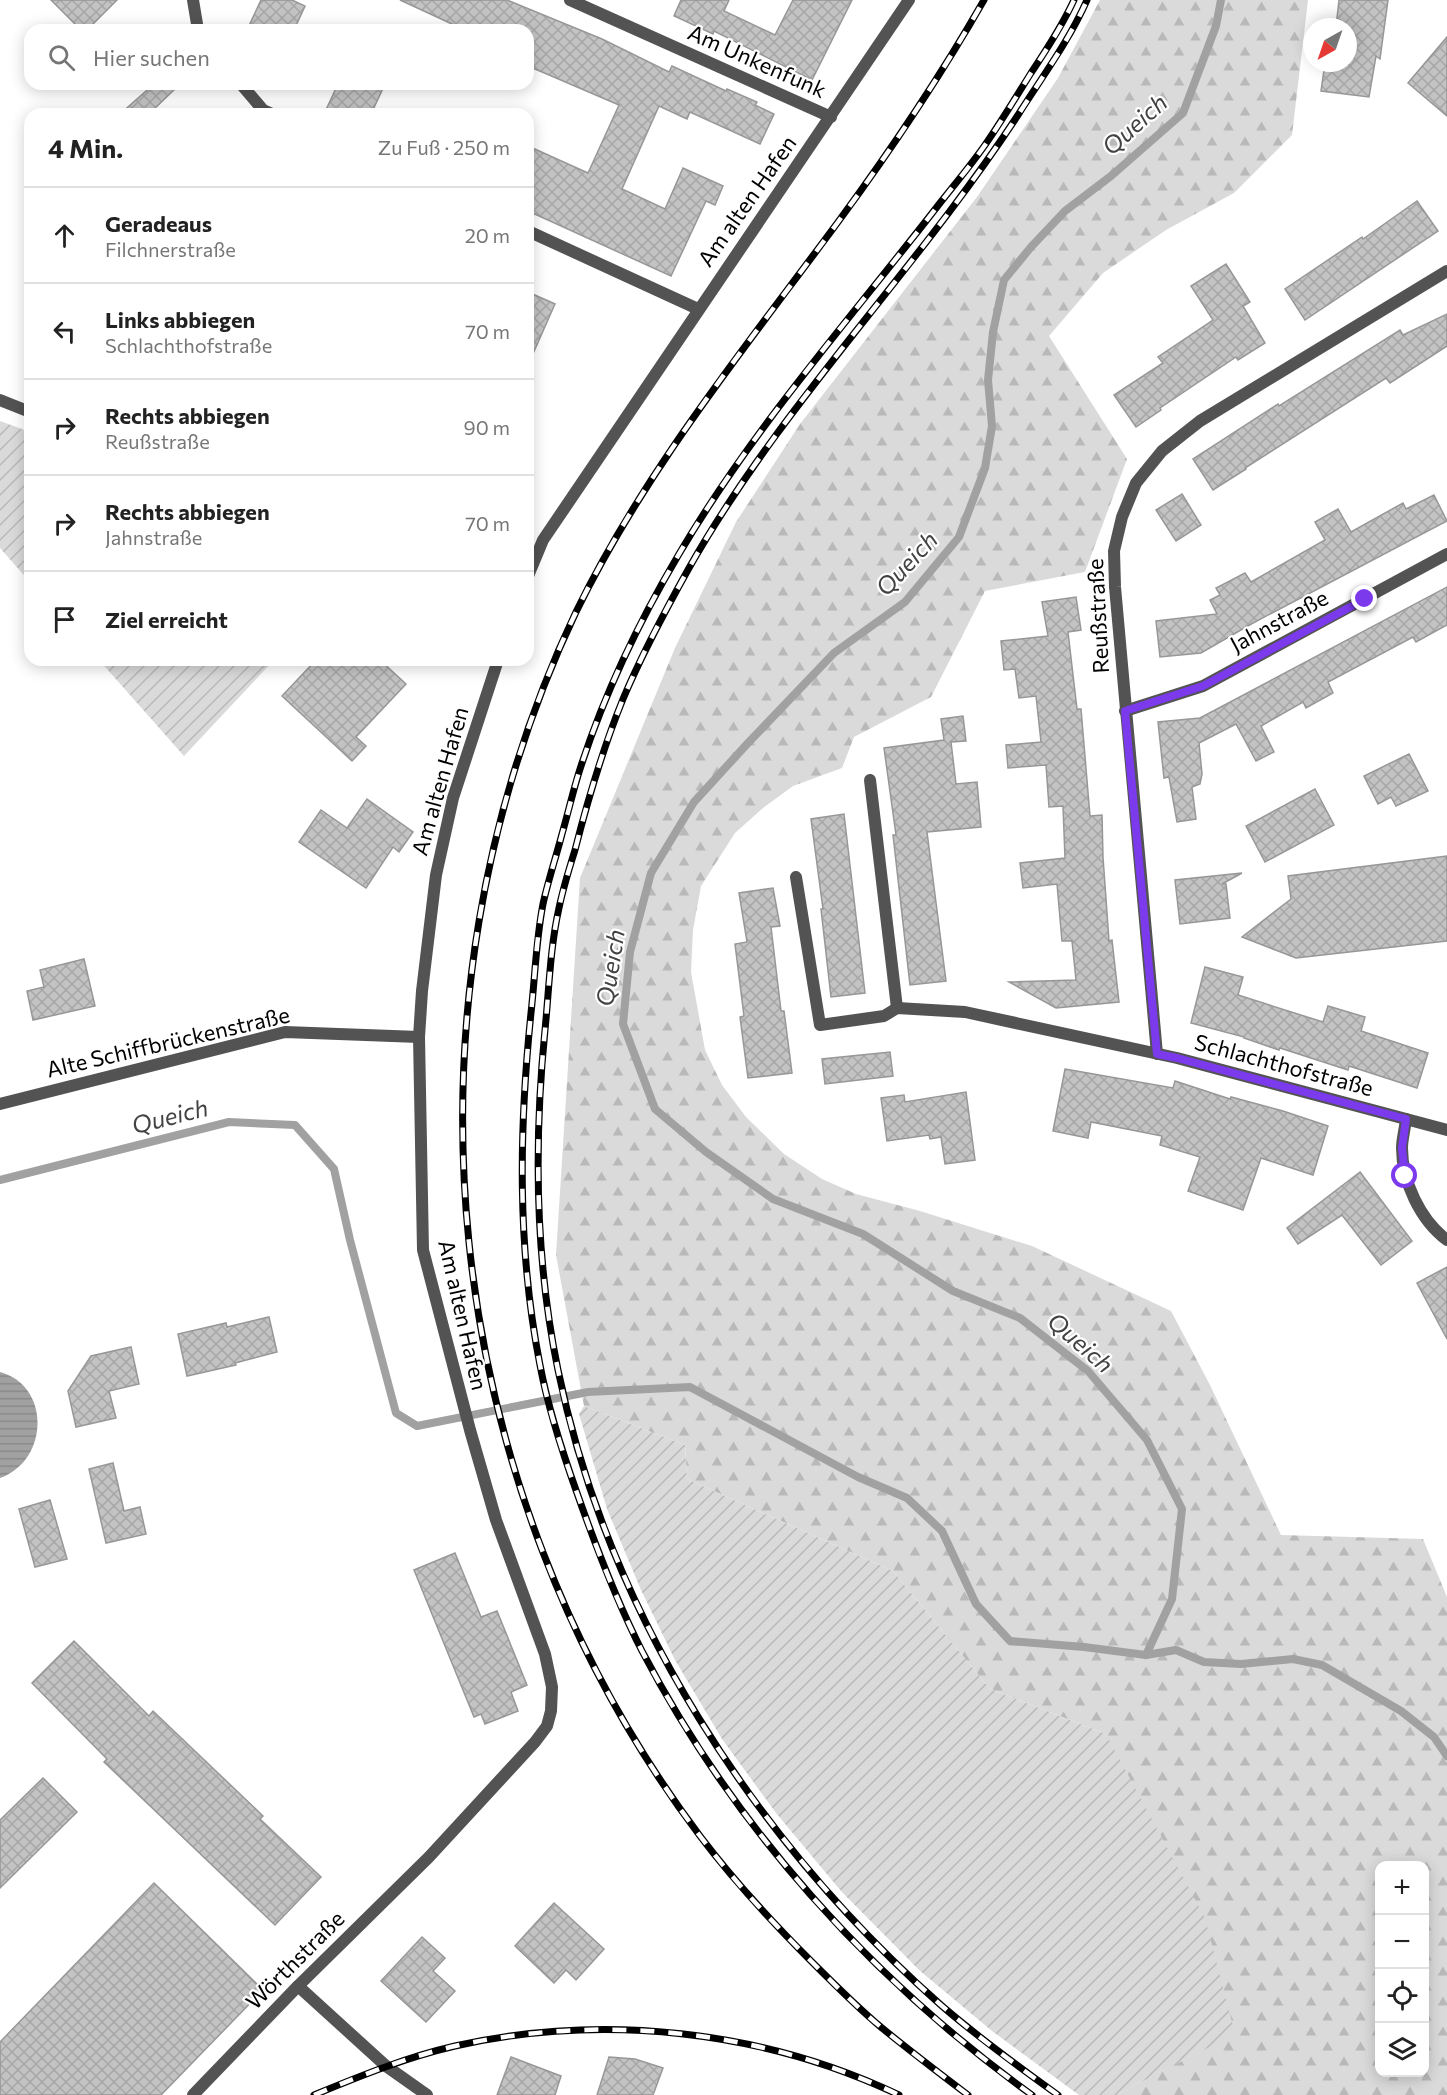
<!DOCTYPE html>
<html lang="de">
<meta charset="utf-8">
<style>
:root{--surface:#fff;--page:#f6f6f6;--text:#222;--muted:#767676;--line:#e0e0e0}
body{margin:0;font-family:Commissioner,sans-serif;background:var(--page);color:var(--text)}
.controls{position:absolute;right:18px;bottom:18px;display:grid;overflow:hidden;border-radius:12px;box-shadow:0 3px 15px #0003}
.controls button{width:54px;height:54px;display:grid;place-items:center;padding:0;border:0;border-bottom:2px solid var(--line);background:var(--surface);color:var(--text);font:30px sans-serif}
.compass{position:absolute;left:1303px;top:18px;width:54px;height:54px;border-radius:50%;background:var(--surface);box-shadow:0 3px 15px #0003;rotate:220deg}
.stop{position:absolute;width:18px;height:18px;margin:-14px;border:4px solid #7c3aed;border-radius:50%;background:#fff}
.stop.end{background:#7c3aed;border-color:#fff;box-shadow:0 2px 6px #0008}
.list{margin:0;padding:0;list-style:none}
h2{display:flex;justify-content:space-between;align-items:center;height:78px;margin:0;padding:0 24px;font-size:26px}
h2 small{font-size:20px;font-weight:400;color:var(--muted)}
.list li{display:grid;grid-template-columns:39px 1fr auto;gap:18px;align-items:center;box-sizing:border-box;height:96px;padding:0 24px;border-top:2px solid var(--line)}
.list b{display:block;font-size:22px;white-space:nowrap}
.list p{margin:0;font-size:20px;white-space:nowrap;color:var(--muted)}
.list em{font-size:20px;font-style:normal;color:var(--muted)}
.icon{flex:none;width:33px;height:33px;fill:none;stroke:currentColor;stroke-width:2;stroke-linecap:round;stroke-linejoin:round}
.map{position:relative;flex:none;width:1447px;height:2095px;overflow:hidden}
.search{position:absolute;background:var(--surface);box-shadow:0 3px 15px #0003;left:24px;top:24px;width:510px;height:66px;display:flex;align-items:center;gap:15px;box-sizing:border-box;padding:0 21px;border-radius:18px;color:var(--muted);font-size:22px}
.panel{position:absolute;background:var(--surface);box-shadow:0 3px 15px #0003;left:24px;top:108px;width:510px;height:558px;border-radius:18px}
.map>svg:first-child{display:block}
.forest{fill:url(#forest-firs);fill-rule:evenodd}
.garden{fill:url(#garden-furrows)}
.water{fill:url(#water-rules)}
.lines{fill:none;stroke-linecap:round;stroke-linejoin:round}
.stream{stroke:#a1a1a1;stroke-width:8}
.building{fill:url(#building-cross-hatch);stroke:#979797;stroke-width:1.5}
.street{stroke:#535353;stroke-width:12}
.rail-casing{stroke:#000;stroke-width:7}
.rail{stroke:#fff;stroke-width:4.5;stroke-dasharray:14;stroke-linecap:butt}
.route{stroke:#7c3aed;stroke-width:8}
.labels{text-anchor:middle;stroke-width:4.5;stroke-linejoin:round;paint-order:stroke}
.street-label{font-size:22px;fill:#000;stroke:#fff}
.water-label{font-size:24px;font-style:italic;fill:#424242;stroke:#fff}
</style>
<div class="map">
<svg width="1447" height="2095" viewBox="0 0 1447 2095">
<defs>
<pattern id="forest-firs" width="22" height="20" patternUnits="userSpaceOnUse" patternTransform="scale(1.5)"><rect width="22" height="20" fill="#dadada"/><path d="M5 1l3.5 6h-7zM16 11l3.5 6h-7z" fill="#b9b9b9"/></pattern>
<pattern id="garden-furrows" width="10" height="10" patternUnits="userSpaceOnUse" patternTransform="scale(1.5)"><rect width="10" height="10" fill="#dadada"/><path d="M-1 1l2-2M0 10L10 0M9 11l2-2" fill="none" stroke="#b9b9b9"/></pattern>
<pattern id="water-rules" width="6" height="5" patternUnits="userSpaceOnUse" patternTransform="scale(1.5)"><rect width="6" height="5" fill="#a1a1a1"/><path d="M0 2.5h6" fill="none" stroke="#898989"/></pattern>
<pattern id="building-cross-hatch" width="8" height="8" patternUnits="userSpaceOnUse" patternTransform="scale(1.5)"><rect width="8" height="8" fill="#c3c3c3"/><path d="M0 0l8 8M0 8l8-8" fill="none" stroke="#a6a6a6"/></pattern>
</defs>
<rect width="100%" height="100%" fill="#fff"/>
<path class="forest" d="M1100 0H1308L1292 135 1234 193 1166 230 1103 273 1049 336 1127 459 1085 572 985 591 931 697 854 737 842 768 793 786 763 808 735 833 701 886 693 930 691 972 705 1050 722 1085 746 1117 784 1154 822 1179 856 1194 920 1211 1032 1246 1171 1311 1210 1385 1281 1535 1423 1539 1447 1597V2095H1116L1235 2033 1106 1734 990 1689 893 1571 687 1479 685 1445 584 1406 556 1255 580 878 675 648 736 522 800 424 977 197 1058 78ZM1380 1866H1424V2072H1380Z"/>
<g class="garden">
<polygon points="0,421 30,432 30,582 0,548"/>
<polygon points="99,660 274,660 184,756"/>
<polygon points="584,1406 685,1445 687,1479 893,1571 990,1689 1106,1734 1205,1918 1235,2034 1116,2095 1079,2095 992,2031 919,1970 841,1891 776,1813 722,1739 675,1660 641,1590 607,1509 579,1414"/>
</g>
<path class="water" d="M0 1372C50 1385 50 1460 0 1478Z"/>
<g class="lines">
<g class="stream">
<polyline points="0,1180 229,1122 295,1125 334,1169 350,1240 396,1413 417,1426 588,1392 690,1387 858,1477 907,1498 942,1531 976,1604 1010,1641 1084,1647 1146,1655 1176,1650 1204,1662 1241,1664 1293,1659 1322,1665 1401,1711 1434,1737 1447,1756"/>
<polyline points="1146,1655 1172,1599 1182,1509 1147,1440 1088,1371 1020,1318 953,1291 863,1234 773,1199 706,1152 655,1109 623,1024 630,952 651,873 694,802 748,743 834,653 905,602 959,537 985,468 992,426 988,380 993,332 1004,280 1031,247 1065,211 1111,176 1183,113 1216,26 1221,0"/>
</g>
</g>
<g class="building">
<polygon points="51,0 117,0 87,30 81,30"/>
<polygon points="261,0 292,0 305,6 294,30 247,30"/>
<polygon points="400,0 507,0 602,39 669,72 672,66 726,91 727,89 757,102 755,105 774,114 760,144 690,112 687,119 659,106 622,189 665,209 683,168 723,186 715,205 706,201 671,276 528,211 528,146 588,173 619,105 528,66 528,30 450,30 452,24"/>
<polygon points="681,0 729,0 724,11 775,35 793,0 852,0 812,80 714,31 713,34 674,16"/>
<polygon points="1339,0 1388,0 1380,59 1376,56 1369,97 1321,91 1325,63 1348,63 1348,27 1336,27"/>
<polygon points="1447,37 1447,116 1408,83"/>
<polygon points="154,84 180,84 149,114 120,114"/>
<polygon points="338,84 385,84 371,114 324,114"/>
<polygon points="1417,201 1438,231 1305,320 1285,289 1362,237 1363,239"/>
<polygon points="1226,264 1250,302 1243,306 1265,343 1238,360 1236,357 1160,408 1161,410 1136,427 1114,395 1163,363 1158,357 1213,320 1191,286"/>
<polygon points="528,292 555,304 528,365"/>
<polygon points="1447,314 1447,346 1390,383 1386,378 1245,468 1246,469 1213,490 1193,459 1278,404 1279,406 1400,330 1403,335"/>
<polygon points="1182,494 1201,525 1176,541 1156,510"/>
<polygon points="1434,495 1447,521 1253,623 1201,653 1160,657 1156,621 1217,614 1210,600 1220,595 1216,588 1245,573 1251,582 1325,540 1315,522 1338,509 1351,532 1403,503 1406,509"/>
<polygon points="1447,587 1447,625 1416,642 1413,637 1328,682 1333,693 1306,708 1303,702 1261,726 1274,752 1256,761 1236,724 1199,743 1202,774 1200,784 1192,787 1196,819 1177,822 1169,777 1164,778 1158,722 1200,718"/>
<polygon points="1076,597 1081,630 1068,632 1077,709 1081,709 1090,816 1102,815 1103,857 1109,941 1112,940 1119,1002 1056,1008 1009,982 1076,980 1072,941 1062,941 1057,884 1023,888 1020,863 1065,858 1063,806 1049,807 1046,765 1008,768 1006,745 1041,742 1036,696 1019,698 1015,669 1004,670 1001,641 1048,636 1042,602"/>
<polygon points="316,660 380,660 406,684 356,737 366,746 352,761 282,696"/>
<polygon points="963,716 966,741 951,742 956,784 977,782 981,827 927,832 946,981 910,985 893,835 896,835 884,748 944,740 941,719"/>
<polygon points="1409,754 1428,791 1396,806 1391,797 1378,804 1364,776"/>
<polygon points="1315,789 1334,825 1265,862 1246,826"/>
<polygon points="367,799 413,832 399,852 393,847 366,888 299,842 321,810 347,828"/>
<polygon points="844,814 865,993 831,997 821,909 823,909 811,819"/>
<polygon points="1447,856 1447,941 1296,958 1242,937 1291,899 1288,876"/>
<polygon points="1242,873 1222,884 1226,884 1230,918 1180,924 1175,880"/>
<polygon points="773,888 780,926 771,927 781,1011 784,1011 792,1073 748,1078 740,1017 744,1016 735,944 747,942 739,893"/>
<polygon points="84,959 95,1006 33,1020 27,991 44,987 40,970"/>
<polygon points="1205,967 1243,977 1238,995 1323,1022 1328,1006 1365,1017 1361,1031 1428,1053 1417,1088 1349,1066 1348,1070 1280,1048 1279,1050 1244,1038 1244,1037 1191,1023"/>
<polygon points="890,1052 893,1076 825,1084 822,1059"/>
<polygon points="1065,1069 1173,1088 1175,1081 1230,1099 1231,1097 1283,1111 1328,1126 1313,1175 1261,1158 1243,1210 1188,1191 1200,1157 1160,1145 1162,1136 1091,1122 1088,1138 1053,1131"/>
<polygon points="966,1092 975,1160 945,1164 941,1137 930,1139 929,1135 887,1141 881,1098 904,1095 905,1102"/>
<polygon points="1360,1172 1412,1241 1381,1265 1342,1215 1298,1244 1287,1228"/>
<polygon points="1447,1267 1447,1339 1417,1283"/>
<polygon points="269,1317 277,1352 235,1363 236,1365 187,1376 178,1334 226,1323 227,1327"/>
<polygon points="131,1347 139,1384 109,1391 116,1418 76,1427 68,1391 91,1356"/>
<polygon points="113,1463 124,1511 140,1507 146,1534 106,1543 89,1469"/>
<polygon points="50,1500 67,1559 35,1567 19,1509"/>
<polygon points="455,1553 481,1617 497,1611 527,1685 511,1692 518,1711 485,1724 481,1714 474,1717 414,1570"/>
<polygon points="74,1641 149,1716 153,1711 263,1816 260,1819 321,1877 275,1925 104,1762 107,1759 32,1683"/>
<polygon points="43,1778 77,1812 0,1888 0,1820"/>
<polygon points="154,1883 263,1990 161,2095 0,2095 0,2042"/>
<polygon points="554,1903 604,1949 576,1980 566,1970 554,1983 515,1946"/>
<polygon points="422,1937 445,1958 433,1971 455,1991 426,2022 381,1981"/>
<polygon points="511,2057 561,2076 555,2095 497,2095"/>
<polygon points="609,2057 635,2059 663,2068 653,2095 597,2095"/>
</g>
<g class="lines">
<g class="street">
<polyline points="193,0 198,30"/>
<polyline points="570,0 831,117"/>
<polyline points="241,84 263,110 272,114"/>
<polyline points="528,231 698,309"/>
<polyline points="0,400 30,412"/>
<polyline points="528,576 543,540 909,0"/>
<polyline points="1125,711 1203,686 1447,554"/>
<polyline points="870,780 897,1008"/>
<polyline points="796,877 820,1025 884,1016 897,1008 965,1012 1177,1058 1447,1130"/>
<polyline points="1157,1054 1115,587 1114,551 1122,517 1136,483 1162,451 1200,421 1447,271"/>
<polyline points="0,1104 285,1032 419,1037"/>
<path d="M1406 1119C1405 1129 1402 1139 1402 1148 1402 1181 1420 1220 1447 1240"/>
<polyline points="298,1986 386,2066 427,2095"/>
<polyline points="193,2095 298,1986 429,1857 535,1742 547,1726 551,1711 552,1687 545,1654 496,1520 470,1430 423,1250 419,1037 422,991 436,875 453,798 498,660"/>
</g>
<g class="rail-casing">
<g id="rail">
<path d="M314 2095C360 2076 407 2057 455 2046 602 2013 763 2030 899 2095"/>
<path d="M968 2095C939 2073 910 2051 882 2028 858 2008 835 1985 812 1962 772 1922 734 1881 700 1836 437 1487 388 1007 576 612 645 470 745 348 838 222 891 150 940 77 984 0"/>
<path d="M1032 2095C871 1979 734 1827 642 1651 616 1600 596 1547 577 1493 562 1451 548 1408 540 1365 517 1248 519 1130 531 1013 535 977 536 940 543 904 548 881 556 857 562 834 569 810 574 786 582 763 606 690 640 620 679 554 753 428 851 318 940 203 955 184 971 165 985 145 1001 122 1016 97 1031 73 1047 49 1062 26 1074 0"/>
<path d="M1058 2095C1019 2067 979 2038 942 2006 756 1842 608 1615 558 1370 535 1259 534 1141 545 1030 549 990 550 948 559 908 563 889 569 869 575 850 588 799 603 748 623 699 642 654 665 611 689 568 781 405 916 271 1018 115 1042 77 1069 41 1087 0"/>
</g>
</g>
<use href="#rail" class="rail"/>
</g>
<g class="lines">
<polyline class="route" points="1365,599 1203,686 1125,711 1157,1054 1177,1058 1406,1119 1402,1148 1405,1176"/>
</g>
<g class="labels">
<g class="street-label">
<text transform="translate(757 61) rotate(24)" y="8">Am Unkenfunk</text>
<text transform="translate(747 201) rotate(-55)" y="8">Am alten Hafen</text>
<text transform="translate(1098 616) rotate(-93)" y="8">Reußstraße</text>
<text transform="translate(1279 621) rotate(-28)" y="8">Jahnstraße</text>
<text transform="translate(440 781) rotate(-74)" y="8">Am alten Hafen</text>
<text transform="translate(168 1042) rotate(-13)" y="8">Alte Schiffbrückenstraße</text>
<text transform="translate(1284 1065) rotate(15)" y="8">Schlachthofstraße</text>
<text transform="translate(463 1315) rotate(77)" y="8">Am alten Hafen</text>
<text transform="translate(295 1960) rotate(-45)" y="8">Wörthstraße</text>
</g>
<g class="water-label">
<text transform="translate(1135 125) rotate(-42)" y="8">Queich</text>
<text transform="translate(907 564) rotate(-47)" y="8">Queich</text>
<text transform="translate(611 968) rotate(-81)" y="8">Queich</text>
<text transform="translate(170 1117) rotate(-14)" y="8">Queich</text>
<text transform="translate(1080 1343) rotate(41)" y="8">Queich</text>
</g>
</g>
</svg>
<div class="controls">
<button>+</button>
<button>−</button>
<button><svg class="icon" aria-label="locate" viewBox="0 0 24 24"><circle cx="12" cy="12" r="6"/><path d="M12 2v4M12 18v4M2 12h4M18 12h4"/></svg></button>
<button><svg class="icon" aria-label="layers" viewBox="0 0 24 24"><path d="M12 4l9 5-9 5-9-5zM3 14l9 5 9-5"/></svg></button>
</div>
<svg class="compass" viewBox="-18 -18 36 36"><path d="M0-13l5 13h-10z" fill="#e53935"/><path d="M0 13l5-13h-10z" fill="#767676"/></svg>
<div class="stop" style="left:1405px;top:1176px"></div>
<div class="stop end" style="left:1365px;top:599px"></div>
<div class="search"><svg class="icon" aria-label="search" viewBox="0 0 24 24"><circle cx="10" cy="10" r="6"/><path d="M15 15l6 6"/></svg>Hier suchen</div>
<section class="panel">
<h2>4 Min.<small>Zu Fuß · 250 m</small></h2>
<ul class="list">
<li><svg class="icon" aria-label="ahead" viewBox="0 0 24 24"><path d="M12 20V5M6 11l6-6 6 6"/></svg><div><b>Geradeaus</b><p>Filchnerstraße</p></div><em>20 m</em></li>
<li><svg class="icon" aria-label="left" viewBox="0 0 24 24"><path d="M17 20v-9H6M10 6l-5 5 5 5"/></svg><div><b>Links abbiegen</b><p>Schlachthofstraße</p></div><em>70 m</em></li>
<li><svg class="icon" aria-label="right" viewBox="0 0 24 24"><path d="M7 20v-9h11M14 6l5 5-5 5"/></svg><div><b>Rechts abbiegen</b><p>Reußstraße</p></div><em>90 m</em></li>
<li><svg class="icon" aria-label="right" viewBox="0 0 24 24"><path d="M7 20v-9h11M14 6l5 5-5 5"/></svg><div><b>Rechts abbiegen</b><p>Jahnstraße</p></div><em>70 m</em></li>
<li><svg class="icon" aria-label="arrive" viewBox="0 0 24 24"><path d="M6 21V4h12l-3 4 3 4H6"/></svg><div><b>Ziel erreicht</b></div></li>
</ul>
</section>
</div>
